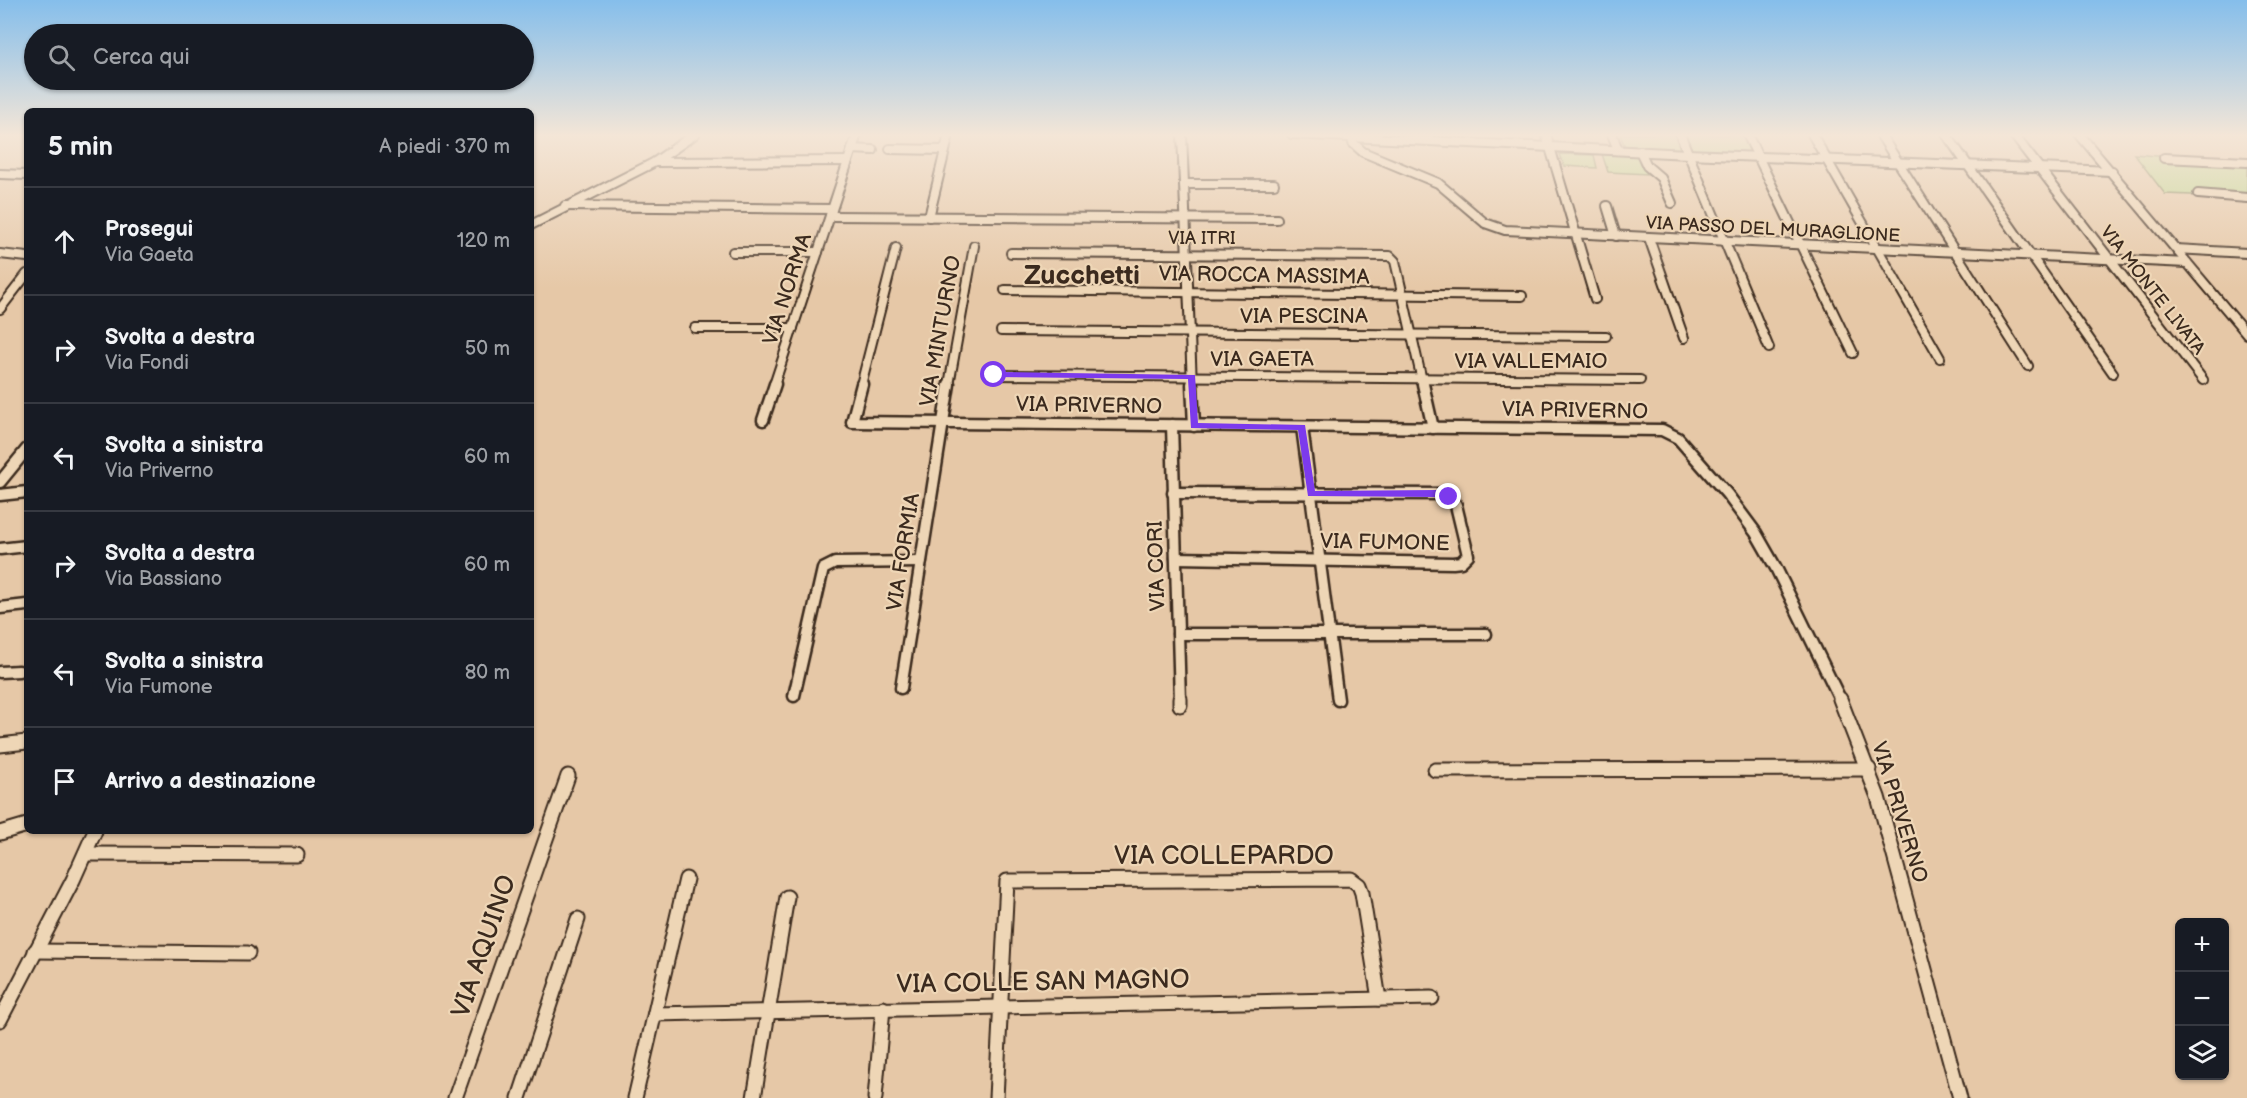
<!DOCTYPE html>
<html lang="it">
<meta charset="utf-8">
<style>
:root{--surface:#171b24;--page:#242831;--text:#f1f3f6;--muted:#9ea1a6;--line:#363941}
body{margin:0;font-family:"Balsamiq Sans",sans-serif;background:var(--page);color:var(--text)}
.controls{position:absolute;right:18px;bottom:18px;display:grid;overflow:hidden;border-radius:9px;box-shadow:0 2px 4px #0004}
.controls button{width:54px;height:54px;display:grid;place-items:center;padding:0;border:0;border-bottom:2px solid var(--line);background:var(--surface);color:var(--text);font:30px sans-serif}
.stop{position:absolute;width:18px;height:18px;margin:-14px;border:4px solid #7c3aed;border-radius:50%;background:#fff}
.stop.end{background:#7c3aed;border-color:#fff;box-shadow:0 2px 6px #0008}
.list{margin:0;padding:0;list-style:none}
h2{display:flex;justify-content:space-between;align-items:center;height:78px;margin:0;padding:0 24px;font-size:26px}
h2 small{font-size:20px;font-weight:400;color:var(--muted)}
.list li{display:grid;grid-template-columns:39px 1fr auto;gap:18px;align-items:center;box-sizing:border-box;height:108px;padding:0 24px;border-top:2px solid var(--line)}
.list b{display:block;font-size:22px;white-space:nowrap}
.list p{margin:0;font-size:20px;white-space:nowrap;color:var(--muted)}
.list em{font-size:20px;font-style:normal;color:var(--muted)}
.icon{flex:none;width:33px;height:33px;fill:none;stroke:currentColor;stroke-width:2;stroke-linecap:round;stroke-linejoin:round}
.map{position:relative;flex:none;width:2247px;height:1098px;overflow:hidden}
.search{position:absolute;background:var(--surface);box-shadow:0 2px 4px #0004;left:24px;top:24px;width:510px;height:66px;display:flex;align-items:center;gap:15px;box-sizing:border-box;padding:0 21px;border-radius:33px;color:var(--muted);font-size:22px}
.panel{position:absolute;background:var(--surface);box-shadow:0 2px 4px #0004;left:24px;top:108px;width:510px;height:726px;border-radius:9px}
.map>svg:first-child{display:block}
.green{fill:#bdd68d;stroke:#7c8056;stroke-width:1.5}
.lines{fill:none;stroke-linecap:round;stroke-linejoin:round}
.street-far2-casing{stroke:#3b2a1e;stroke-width:12}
.street-far1-casing{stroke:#3b2a1e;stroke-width:15}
.street-casing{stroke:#3b2a1e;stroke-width:17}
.street-far2{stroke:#eed6b6;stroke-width:8}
.street-far1{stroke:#eed6b6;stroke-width:10}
.street{stroke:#eed6b6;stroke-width:13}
.route{fill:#7c3aed}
.labels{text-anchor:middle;stroke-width:4.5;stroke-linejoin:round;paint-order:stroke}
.far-street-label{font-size:18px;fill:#3b2a1e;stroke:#eed6b6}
.street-label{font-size:21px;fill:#3b2a1e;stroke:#eed6b6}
.near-street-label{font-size:26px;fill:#3b2a1e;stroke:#eed6b6}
.district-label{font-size:27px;font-weight:bold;fill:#3b2a1e;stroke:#eed6b6}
</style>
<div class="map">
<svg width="2247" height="1098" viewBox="0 0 2247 1098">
<rect width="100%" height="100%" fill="#e6c8a7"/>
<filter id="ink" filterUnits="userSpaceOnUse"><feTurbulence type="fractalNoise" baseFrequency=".0167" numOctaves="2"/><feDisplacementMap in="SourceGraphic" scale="12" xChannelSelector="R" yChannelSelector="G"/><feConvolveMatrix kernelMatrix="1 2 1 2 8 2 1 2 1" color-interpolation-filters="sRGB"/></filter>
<g filter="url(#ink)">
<g class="green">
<polygon points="1620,134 1676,134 1682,149 1625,147"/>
<polygon points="1685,134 1743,135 1751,153 1692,150"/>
<polygon points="1560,154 1594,155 1597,168 1564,166"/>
<polygon points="1602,154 1641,155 1648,174 1608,172"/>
<polygon points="2134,154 2247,164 2247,197 2165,194"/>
</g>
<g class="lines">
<g class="street-far2-casing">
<g id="street-far2">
<polyline points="1182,134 1192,385"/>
<polyline points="1292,134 1688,154 2112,171"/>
<polyline points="1351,134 1353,143 1363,152 1438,183 1485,223 1505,230 2187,263"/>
<polyline points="1546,134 1595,299"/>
<polyline points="1612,134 1618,150"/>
<polyline points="1680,134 1769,348"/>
<polyline points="1747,134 1853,353"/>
<polyline points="1812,134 1940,358"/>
<polyline points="1880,134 2028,366"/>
<polyline points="1946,134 2113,373"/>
<polyline points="2013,134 2203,380"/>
<polyline points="2079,134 2247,334"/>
<polyline points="852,149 873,150"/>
<polyline points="890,149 945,150"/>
<polyline points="1640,151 1647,166 1661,178 1672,203"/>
<polyline points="2164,158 2247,162"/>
<polyline points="655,162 848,161"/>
<polyline points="0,174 27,175"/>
<polyline points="1184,184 1274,184"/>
<polyline points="2198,194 2247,198"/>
<polyline points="565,206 832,209"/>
<polyline points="1607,206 1616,236"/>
<polyline points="830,216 1277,219"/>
<polyline points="929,217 949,134"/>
<polyline points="531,225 655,162 695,134"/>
<polyline points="1649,238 1684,338"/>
<polyline points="2176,249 2247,253"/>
<polyline points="733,252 818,252"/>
<polyline points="1011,253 1390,256 1395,261 1423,385"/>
<polyline points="0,254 27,257"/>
<polyline points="1005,290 1522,296"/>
<polyline points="0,309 27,274"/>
<polyline points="695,328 793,328"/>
<polyline points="1001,331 1606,336"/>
<polyline points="994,375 1640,380"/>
<polyline points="774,385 857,134"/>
<polyline points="861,385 896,248"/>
<polyline points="949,385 974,246"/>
</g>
</g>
<g class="street-far1-casing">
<g id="street-far1">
<polyline points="862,384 852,422 1662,430 1678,438 1727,494 1756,533 1776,568 1841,701"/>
<polyline points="1192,384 1194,426"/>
<polyline points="1423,384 1433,428"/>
<polyline points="763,420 775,384"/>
<polyline points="1172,425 1180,701"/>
<polyline points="1302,427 1338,700"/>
<polyline points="0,482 27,449"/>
<polyline points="1173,493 1444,494 1452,498 1456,505 1468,555 1461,562 1453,563 1176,558"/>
<polyline points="0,495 27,492"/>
<polyline points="0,549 27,546"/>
<polyline points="0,608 27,605"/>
<polyline points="1178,634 1486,634"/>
<polyline points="0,672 19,671"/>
<polyline points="901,688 949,384"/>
<polyline points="794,696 823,569 835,563 921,562"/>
</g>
</g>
<g class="street-casing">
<g id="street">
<polyline points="1180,699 1180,705"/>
<polyline points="1840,699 1878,797 1960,1098"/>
<polyline points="0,745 27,742"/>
<polyline points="1435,770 1869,769"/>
<polyline points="0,833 27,825"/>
<polyline points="86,854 297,855"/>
<polyline points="35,951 248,953"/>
<polyline points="655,1014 1432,998"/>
<polyline points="0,1020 73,880 95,831"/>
<polyline points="455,1098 568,776"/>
<polyline points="519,1098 578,919"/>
<polyline points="635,1098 686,879"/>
<polyline points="754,1098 787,897"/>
<polyline points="875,1098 883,1008"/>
<polyline points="996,1098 1007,881 1351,879 1359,885 1362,893 1379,999"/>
</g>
</g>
<use href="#street-far2" class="street-far2"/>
<use href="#street-far1" class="street-far1"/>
<use href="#street" class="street"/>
</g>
</g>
<linearGradient id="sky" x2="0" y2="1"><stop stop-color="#85beeb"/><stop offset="0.47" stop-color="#f4e6d7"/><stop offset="1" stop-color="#f4e6d7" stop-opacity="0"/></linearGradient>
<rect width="2247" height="288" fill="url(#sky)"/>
<polygon class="route" points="994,372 1195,375 1198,423 1305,425 1315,491 1438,490 1454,497 1449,500 1438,497 1308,496 1298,430 1191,428 1188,379 991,377 989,375"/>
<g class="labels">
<g class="far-street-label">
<text transform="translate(1773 229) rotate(3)" y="6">VIA PASSO DEL MURAGLIONE</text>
<text x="1202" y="244">VIA ITRI</text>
<text transform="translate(2153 290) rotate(52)" y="6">VIA MONTE LIVATA</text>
</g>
<g class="street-label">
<text transform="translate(1264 275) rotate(1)" y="7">VIA ROCCA MASSIMA</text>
<text transform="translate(787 289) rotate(-72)" y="7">VIA NORMA</text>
<text x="1304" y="323">VIA PESCINA</text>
<text transform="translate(940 331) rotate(-80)" y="7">VIA MINTURNO</text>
<text x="1262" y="366">VIA GAETA</text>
<text x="1531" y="368">VIA VALLEMAIO</text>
<text transform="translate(1089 405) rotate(1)" y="7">VIA PRIVERNO</text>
<text transform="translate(1575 410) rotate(1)" y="7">VIA PRIVERNO</text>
<text transform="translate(1385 542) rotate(1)" y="7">VIA FUMONE</text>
<text transform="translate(903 552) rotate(-81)" y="7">VIA FORMIA</text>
<text transform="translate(1156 566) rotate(-92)" y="7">VIA CORI</text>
<text transform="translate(1900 812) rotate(73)" y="7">VIA PRIVERNO</text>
</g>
<g class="near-street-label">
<text x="1224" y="864">VIA COLLEPARDO</text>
<text transform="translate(483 946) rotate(-71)" y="9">VIA AQUINO</text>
<text transform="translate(1043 981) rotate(-1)" y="9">VIA COLLE SAN MAGNO</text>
</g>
<g class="district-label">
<text x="1082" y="284">Zucchetti</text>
</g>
</g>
</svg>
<div class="controls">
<button>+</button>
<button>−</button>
<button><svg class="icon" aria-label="layers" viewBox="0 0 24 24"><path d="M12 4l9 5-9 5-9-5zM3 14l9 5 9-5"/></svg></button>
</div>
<div class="stop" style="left:994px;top:375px"></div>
<div class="stop end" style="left:1449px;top:497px"></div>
<div class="search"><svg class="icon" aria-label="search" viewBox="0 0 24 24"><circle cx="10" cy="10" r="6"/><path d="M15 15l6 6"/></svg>Cerca qui</div>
<section class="panel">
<h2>5 min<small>A piedi · 370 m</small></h2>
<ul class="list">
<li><svg class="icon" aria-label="ahead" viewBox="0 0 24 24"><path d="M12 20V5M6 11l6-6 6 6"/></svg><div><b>Prosegui</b><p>Via Gaeta</p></div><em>120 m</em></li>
<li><svg class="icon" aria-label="right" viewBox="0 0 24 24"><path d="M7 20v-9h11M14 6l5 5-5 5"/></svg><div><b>Svolta a destra</b><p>Via Fondi</p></div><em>50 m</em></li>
<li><svg class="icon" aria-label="left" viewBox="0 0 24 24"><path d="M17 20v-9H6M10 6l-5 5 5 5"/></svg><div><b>Svolta a sinistra</b><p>Via Priverno</p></div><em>60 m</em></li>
<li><svg class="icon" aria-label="right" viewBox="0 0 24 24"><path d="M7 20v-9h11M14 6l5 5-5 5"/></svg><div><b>Svolta a destra</b><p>Via Bassiano</p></div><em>60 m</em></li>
<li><svg class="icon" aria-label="left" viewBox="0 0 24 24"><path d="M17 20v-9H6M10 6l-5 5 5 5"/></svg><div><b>Svolta a sinistra</b><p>Via Fumone</p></div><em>80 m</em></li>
<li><svg class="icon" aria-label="arrive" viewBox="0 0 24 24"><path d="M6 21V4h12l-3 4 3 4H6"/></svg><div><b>Arrivo a destinazione</b></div></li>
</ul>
</section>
</div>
